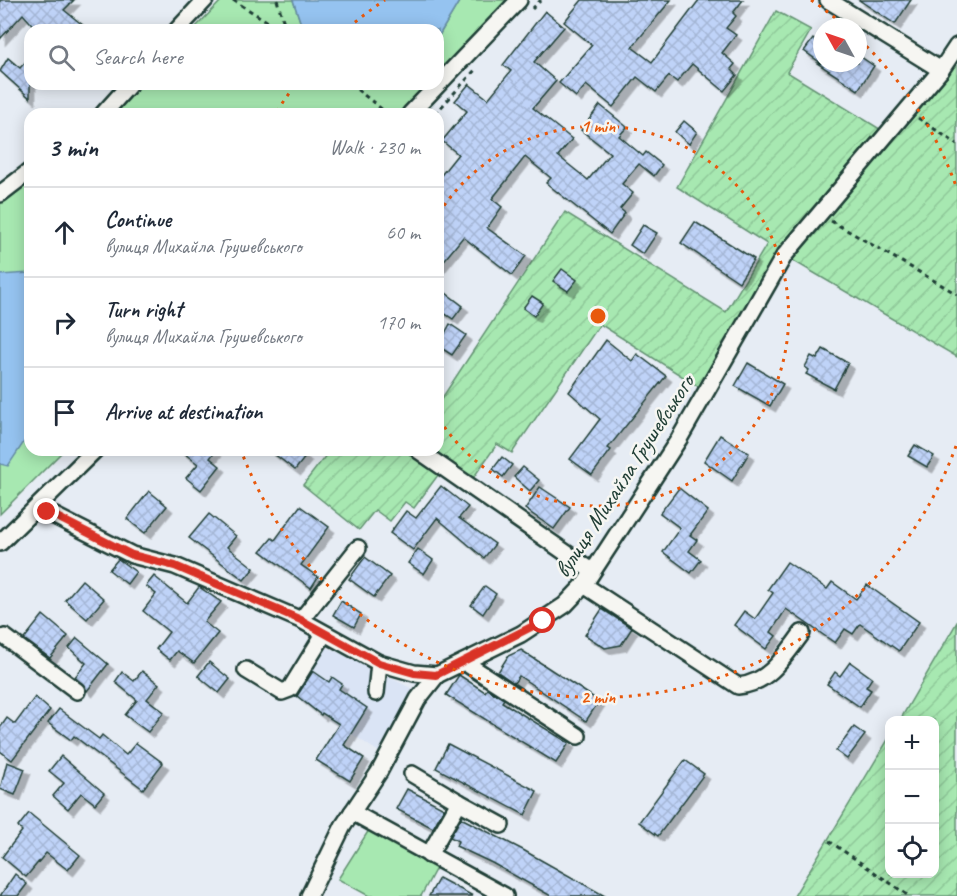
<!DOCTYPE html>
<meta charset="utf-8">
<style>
:root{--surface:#fff;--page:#f6f6f7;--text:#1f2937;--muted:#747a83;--line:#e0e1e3}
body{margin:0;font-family:Caveat,sans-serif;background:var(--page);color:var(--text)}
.controls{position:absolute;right:18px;bottom:18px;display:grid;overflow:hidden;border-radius:12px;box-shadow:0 3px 15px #0003}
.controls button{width:54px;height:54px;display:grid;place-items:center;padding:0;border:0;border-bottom:2px solid var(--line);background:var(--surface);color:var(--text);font:30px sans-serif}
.compass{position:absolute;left:813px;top:18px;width:54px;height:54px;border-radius:50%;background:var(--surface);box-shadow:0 3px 15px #0003;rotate:310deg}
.stop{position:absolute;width:18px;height:18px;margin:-14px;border:4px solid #d93025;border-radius:50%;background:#fff}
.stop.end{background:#d93025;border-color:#fff;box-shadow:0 2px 6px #0008}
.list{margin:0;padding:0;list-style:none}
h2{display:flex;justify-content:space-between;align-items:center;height:78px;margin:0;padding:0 24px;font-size:26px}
h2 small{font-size:20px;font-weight:400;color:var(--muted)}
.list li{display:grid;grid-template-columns:39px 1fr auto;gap:18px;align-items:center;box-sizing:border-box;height:90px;padding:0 24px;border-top:2px solid var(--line)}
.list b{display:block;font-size:22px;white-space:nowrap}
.list p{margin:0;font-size:20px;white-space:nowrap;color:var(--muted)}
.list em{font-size:20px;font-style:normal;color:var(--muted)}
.icon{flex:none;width:33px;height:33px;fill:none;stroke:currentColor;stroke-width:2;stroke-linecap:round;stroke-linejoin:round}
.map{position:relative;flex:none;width:957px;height:896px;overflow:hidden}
.search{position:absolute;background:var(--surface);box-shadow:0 3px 15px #0003;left:24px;top:24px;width:420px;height:66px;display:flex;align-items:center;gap:15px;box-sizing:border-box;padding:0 21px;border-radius:18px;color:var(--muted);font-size:22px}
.panel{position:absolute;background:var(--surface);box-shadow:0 3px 15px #0003;left:24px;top:108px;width:420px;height:348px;border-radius:18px}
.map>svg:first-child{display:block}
.built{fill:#dae4f5}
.grass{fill:#a7e8b1;stroke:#639272;stroke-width:1.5}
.garden{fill:url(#garden-furrows);stroke:#639272;stroke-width:1.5}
.water{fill:#95c3f0;stroke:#668da5;stroke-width:1.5}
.building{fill:url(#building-cross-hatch);stroke:#1f3d34;stroke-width:1.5;filter:url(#shadow)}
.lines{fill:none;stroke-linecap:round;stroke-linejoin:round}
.minor-casing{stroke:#1f3d34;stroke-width:20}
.path{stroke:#1f3d34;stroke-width:3;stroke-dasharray:4.5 4.5;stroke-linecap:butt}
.minor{stroke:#f6f6f2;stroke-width:15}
.route{stroke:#d93025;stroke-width:8}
.ring{fill:none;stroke:#e8590c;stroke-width:3;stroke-dasharray:3 6}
.labels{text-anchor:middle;stroke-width:5;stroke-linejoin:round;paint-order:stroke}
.street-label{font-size:24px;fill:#1f3d34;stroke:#f6f6f2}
.centre{fill:#e8590c;stroke:#f6f6f2;stroke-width:3}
.ring-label{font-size:18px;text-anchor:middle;font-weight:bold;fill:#e8590c;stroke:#f6f6f2;stroke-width:5;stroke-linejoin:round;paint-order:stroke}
</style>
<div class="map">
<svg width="957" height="896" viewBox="0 0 957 896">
<defs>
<pattern id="garden-furrows" width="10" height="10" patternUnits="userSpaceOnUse" patternTransform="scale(1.5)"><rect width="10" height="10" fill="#a7e8b1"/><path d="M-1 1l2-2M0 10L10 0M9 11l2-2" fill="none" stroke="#8fc899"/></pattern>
<pattern id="building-cross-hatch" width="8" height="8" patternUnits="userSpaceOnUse" patternTransform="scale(1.5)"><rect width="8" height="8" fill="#bfd3f8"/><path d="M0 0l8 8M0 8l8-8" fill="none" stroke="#a4b6d5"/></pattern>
<filter id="shadow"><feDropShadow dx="5.5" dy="5.5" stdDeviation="0" flood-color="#0004"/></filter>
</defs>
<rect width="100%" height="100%" fill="#e6ecf4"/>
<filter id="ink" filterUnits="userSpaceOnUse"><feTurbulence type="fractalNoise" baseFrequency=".0167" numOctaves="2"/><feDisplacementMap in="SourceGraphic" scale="12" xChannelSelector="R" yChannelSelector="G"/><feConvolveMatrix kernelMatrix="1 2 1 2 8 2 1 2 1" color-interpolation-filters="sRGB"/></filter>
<g filter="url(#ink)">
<polygon class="built" points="323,645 415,690 379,752 292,695"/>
<g class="grass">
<polygon points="222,0 293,0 303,30 193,30"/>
<polygon points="460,0 508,0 438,73 438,37"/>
<polygon points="140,84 369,84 389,89 394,84 427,84 398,114 111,114"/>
<polygon points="30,175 30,450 64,450 0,514 0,198"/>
<polygon points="369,830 437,866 421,896 369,896 338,879"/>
</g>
<g class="garden">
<polygon points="776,11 811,30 787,72 883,131 798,230 702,389 600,324 512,453 497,444 471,481 426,450 438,450 438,404 565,212 726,312 767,244 677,187"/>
<polygon points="957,60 957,357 792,260 932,94"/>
<polygon points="330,450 411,450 441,471 414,508 405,502 390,521 375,510 359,530 303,485"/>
<polygon points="957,622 957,896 794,896 889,738 890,874 934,874 934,720 900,720"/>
</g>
<g class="water">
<polygon points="293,0 460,0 438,37 438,30 303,30"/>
<polygon points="30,273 30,433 8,466 0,464 0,275"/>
</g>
<g class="building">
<polygon points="0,0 74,0 64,10 89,30 37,30 23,14 0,39"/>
<polygon points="582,0 671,0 632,47 652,62 699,0 743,0 733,13 736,16 726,28 736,35 722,53 735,64 731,69 737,75 724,91 692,64 677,82 669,76 656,92 637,77 613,107 586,85 576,97 559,83 592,45 564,22"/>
<polygon points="859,0 911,0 895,24"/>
<polygon points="545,11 564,27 534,62 556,81 533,108 572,139 558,156 588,180 610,153 581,130 600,105 627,127 619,136 643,156 646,152 662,165 654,176 639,164 622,184 633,193 620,209 625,213 610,234 546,183 551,178 525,157 492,199 502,207 487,228 526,256 512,275 463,237 438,268 438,179 458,154 442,141 467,111 455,101 469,84 488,99 511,71 503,65"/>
<polygon points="813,39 822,46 822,63 858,63 858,55 874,66 858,90 817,63 821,63 804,51"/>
<polygon points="30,57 30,98 0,71 8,58 20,68"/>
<polygon points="684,121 697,132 689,144 675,132"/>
<polygon points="695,222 754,259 739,282 681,243"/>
<polygon points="643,225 657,233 643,254 630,245"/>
<polygon points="562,269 577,280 568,291 553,281"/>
<polygon points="438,287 463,306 453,319 438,309"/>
<polygon points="532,296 543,303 534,316 523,308"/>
<polygon points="450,324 466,335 452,355 438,346"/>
<polygon points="606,340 632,361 637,354 666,376 608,448 611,450 592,475 570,459 600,419 569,392"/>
<polygon points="823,349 848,363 834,389 806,374 809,370 805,367 811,356 817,359"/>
<polygon points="748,363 783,384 770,406 735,386"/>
<polygon points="720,435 749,453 732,481 704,461"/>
<polygon points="915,445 934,456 927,467 908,456"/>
<polygon points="180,450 216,450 210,458 220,466 201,490 186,478 198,464"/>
<polygon points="269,450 298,450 306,456 295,470"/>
<polygon points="502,457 512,465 503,477 493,469"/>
<polygon points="523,467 539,480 530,491 514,477"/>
<polygon points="441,486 468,507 459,518 495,544 484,558 437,518 413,550 390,533 406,511 416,518"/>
<polygon points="540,487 570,507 554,529 525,509"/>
<polygon points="679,488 708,511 690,535 697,540 689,551 701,560 691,573 663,552 680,528 660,513"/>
<polygon points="149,491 167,506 145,533 127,519"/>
<polygon points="300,506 329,527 301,565 318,577 311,588 261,551 272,538 275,540"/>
<polygon points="209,514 236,536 227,547 254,568 244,580 189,538"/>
<polygon points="418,549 433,560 424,574 408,563"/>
<polygon points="365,557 390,576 374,597 349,579"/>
<polygon points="118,559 136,572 127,584 109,570"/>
<polygon points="787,562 827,589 832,582 856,599 867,585 919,622 899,651 860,624 853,634 845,629 835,643 786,609 771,632 776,636 766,649 734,625 744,611 755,619 773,593 768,589"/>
<polygon points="154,576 187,603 199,587 221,602 204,622 218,633 194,663 177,651 170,660 156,649 169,632 143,611 156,594 146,586"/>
<polygon points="82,580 104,599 87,619 65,600"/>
<polygon points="485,586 496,594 483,614 471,605"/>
<polygon points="341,601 361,614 354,627 333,615"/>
<polygon points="602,609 632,628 621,645 605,648 585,635"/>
<polygon points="43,615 68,636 50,658 24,639"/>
<polygon points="77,638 108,664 87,691 75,677 86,663 69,648"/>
<polygon points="521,650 599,701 586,721 519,676 514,683 498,672 508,656"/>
<polygon points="209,662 230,679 219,693 198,676"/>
<polygon points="850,662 872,678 866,687 871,690 860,707 827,684 835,672 840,676"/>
<polygon points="142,671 159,684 147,699 164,712 148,732 125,715 137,700 115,682 122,672 134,681"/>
<polygon points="313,671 329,682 332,677 342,684 339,689 367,708 344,745 364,758 350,781 316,760 339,724 322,713 321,715 297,696"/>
<polygon points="459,675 485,692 487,689 504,699 502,702 569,743 556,763 446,695"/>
<polygon points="35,697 50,710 12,760 0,751 0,728 7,718 15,724"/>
<polygon points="59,709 99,739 102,735 126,755 136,743 163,763 143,789 74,736 71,740 48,723"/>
<polygon points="854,727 865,735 847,759 836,751"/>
<polygon points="448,744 537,791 525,815 436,768"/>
<polygon points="61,756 104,793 95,804 81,793 68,809 53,796 64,783 49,771"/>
<polygon points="685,760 704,774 658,836 639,822"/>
<polygon points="7,762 25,769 15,795 0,789"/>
<polygon points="407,789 444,808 433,828 396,809"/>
<polygon points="29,813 80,855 68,870 46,853 26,877 2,857 22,831 18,827"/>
<polygon points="461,818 523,850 605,896 551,896 492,863 456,846 458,841 450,837"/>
<polygon points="15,874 27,884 18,896 0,896"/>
<polygon points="439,878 473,896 429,896"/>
</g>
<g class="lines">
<g class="minor-casing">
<g id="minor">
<polyline points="828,0 941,70"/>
<polyline points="177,30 205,0"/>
<polyline points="103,114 130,84"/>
<polyline points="410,114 519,0"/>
<polyline points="0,194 30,171"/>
<polyline points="418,450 592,571"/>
<polyline points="37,507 132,555 175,566 301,620 379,663 414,673 437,675 521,634 565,605 584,585 679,439 784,256 941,70 957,46"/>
<polyline points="0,543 95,450"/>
<path d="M584 585 738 686C768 684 785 656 802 633"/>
<polyline points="301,620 358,548"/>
<polyline points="5,637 77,691"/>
<polyline points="464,662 578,736"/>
<polyline points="246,670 282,692 290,689 324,634"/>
<polyline points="376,693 379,663"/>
<polyline points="412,774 459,802 429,855"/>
<polyline points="459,802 501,825"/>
<polyline points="352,812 505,896"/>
<polyline points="309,896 343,826 379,772 418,699 437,675"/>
</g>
</g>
<g class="path">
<polyline points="233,0 281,30"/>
<polyline points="277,0 286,30"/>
<polyline points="532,9 541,0"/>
<polyline points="350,84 388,114"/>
<polyline points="435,114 476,69"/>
<polyline points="918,118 957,144"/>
<polyline points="831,221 957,294"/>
<polyline points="829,841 909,896"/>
</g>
<use href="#minor" class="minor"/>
</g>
</g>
<g class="lines" filter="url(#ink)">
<polyline class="route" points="47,512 132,555 175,566 301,620 379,663 414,673 436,675 543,621"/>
</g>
<g class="ring">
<path d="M439 213A190 190 0 1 1 439 419"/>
<path d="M956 446A381 381 0 0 1 242 453M277 111A381 381 0 0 1 296 84M348 28A381 381 0 0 1 385 0M811 0A381 381 0 0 1 845 26M860 40A381 381 0 0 1 956 186"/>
</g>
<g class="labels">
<g class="street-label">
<text transform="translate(624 476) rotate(-57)" y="8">вулиця Михайла Грушевського</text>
</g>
</g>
<circle cx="598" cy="316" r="9" class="centre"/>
<g class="ring-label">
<text x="598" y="132">1 min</text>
<text x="598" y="703">2 min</text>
</g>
</svg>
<div class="controls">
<button>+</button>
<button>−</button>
<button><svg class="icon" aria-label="locate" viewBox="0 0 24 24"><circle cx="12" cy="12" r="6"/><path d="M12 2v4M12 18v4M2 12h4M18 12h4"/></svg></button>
</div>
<svg class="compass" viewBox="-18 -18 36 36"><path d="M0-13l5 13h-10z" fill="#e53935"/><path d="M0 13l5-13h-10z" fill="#747a83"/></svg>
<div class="stop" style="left:543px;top:621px"></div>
<div class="stop end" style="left:47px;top:512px"></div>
<div class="search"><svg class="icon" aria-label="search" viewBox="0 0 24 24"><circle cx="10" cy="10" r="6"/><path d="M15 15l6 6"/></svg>Search here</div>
<section class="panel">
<h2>3 min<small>Walk · 230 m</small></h2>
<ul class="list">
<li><svg class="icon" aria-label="ahead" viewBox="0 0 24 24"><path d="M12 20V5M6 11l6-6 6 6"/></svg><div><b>Continue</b><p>вулиця Михайла Грушевського</p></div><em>60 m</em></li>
<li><svg class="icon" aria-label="right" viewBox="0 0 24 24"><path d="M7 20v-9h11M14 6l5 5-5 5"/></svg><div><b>Turn right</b><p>вулиця Михайла Грушевського</p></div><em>170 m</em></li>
<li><svg class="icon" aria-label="arrive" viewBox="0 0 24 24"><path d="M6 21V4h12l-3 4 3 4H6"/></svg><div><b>Arrive at destination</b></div></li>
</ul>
</section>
</div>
